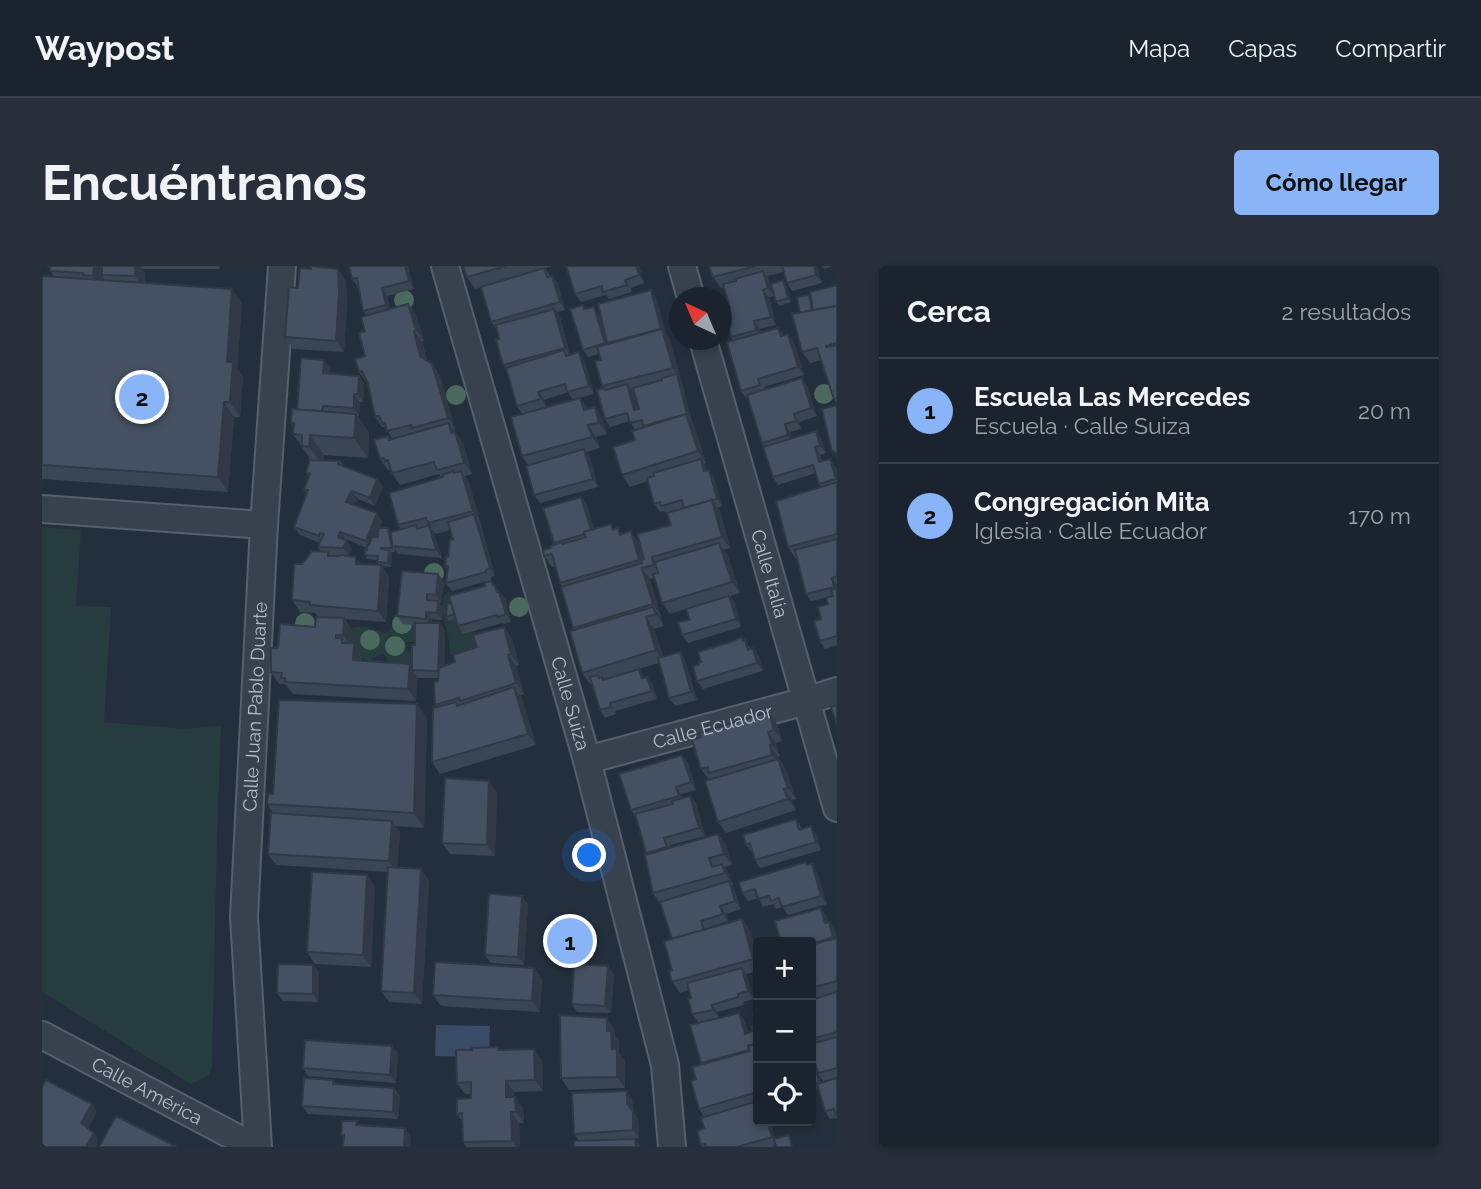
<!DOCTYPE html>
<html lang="es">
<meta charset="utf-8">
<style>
:root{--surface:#1b232e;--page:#282f3a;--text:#f1f3f6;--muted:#a0a4aa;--line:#39404a;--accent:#8ab4f8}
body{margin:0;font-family:Raleway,sans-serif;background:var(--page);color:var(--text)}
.controls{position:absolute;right:21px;bottom:21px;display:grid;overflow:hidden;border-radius:7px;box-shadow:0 4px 10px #0003}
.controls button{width:63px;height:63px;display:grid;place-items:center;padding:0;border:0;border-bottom:2px solid var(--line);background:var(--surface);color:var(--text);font:35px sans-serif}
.compass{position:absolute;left:627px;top:21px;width:63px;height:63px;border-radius:50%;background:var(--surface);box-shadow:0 4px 10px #0003;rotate:316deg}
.you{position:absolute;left:548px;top:590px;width:24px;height:24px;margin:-18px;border:5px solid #fff;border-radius:50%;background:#1a73e8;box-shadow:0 0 0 10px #1a73e833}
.badge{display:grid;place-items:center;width:46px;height:46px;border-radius:50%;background:var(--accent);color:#111;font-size:23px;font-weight:700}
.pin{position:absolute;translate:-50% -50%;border:4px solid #fff;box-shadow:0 2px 7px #0006}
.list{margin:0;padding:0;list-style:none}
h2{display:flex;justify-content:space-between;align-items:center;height:91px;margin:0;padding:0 28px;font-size:30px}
h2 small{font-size:23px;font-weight:400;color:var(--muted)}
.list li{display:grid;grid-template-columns:46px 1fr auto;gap:21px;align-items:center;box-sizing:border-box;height:105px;padding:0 28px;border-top:2px solid var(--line)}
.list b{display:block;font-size:26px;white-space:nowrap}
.list p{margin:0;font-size:23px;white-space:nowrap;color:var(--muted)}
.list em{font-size:23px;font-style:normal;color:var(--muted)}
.icon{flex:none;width:38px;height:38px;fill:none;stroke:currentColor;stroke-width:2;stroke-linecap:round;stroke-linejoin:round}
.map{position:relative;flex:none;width:795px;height:881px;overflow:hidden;border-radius:7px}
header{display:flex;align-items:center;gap:42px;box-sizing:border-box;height:98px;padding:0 35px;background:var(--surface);border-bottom:2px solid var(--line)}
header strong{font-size:33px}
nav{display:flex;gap:38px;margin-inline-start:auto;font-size:24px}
.intro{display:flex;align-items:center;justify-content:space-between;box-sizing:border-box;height:168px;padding:0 42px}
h1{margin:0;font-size:49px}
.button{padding:18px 32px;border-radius:7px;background:var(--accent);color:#111;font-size:24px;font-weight:700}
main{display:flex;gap:42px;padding:0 42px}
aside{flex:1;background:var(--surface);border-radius:7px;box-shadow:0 4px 10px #0003}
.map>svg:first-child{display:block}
.green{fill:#263c3f}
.water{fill:#394c67}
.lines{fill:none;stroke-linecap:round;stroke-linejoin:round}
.street-casing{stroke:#565f6c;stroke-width:30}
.street{stroke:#38414e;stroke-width:26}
.tree{fill:#4b6a5d}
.wall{fill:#3b4654;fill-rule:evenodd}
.shaded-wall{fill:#303945}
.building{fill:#455162;stroke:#303945;stroke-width:2}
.labels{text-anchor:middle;stroke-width:5;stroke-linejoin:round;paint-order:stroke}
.street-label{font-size:19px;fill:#b4bcc9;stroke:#1d2633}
</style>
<header>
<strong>Waypost</strong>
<nav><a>Mapa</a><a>Capas</a><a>Compartir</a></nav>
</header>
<div class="intro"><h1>Encuéntranos</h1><a class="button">Cómo llegar</a></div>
<main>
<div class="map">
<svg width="795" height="881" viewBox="0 0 795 881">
<rect width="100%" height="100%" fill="#242f3e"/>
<g class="green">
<polygon points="0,261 39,264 34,340 69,341 62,456 141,463 179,460 175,569 170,801 167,809 149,818 0,726"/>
<path d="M407 325 411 341 408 355 417 352 421 367 432 366 435 369 437 379 431 383 410 389 408 387C408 371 402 359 401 343L399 341 402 330Z"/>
<path d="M359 346 370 352 378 368 372 369V376H364L365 385 371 386 368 405H347L346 395 342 387 326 395C309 387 308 380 310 362L321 360 342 367 346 366 350 361 351 350Z"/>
</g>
<polygon class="water" points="394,759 448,760 447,791 393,790"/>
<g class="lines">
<g class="street-casing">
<g id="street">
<path id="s1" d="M403 0 545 494 623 799 630 881"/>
<polyline points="640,0 649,32"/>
<path id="s2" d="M661 74 795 542"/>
<polyline points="0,243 222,259"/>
<path id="s3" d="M545 494 764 435 795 425"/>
<path id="s4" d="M0 769 212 881"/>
<path id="s5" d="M216 881 202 651 222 259 240 0"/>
</g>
</g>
<use href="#street" class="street"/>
</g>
<g class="tree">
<circle cx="362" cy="34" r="10"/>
<circle cx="782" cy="128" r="10"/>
<circle cx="414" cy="129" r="10"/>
<circle cx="392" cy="307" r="10"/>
<circle cx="477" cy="341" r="10"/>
<circle cx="263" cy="357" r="10"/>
<circle cx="360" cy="358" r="10"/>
<circle cx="328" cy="374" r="10"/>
<circle cx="353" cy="380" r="10"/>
</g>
<g class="wall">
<polygon points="0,0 178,0 177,3 100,3 103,7 103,17 200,37 195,103 201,111 198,151 192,151 186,226 0,213 0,10 12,10 8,5 8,1"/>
<path d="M366 0 372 23 345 30 348 43 366 38 374 49 382 75 380 76 385 94 398 110 413 163 412 164 421 177 430 208 423 210 427 217 453 310 449 311V314L410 325 404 317 405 303 403 300 411 273 409 264 394 268 390 264 392 267 400 292 356 288 352 282 353 286H349L350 288 349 301 340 300 347 311 344 356 303 353 310 364 309 377H312L320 389V395L368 398 370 401 373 379V359L361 358 355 350 396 308 402 316 399 337H397L401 343 400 354 390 353V357H398L403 365 402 400 470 372 477 399 474 400 482 428 478 429 480 432 494 479 398 508 390 496 396 412H375L374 435 251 428 243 418H237L229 406 236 382 273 361 276 351 273 347 258 346 250 334 260 298 279 286 276 281 278 277 258 269 252 261 265 227 262 223 267 211 264 206 269 194 251 168 252 161 249 157 255 144 288 102 287 107 317 110 322 117 321 136H318L317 150H316L327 167 326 192 282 189 281 194 298 195 302 200 335 213 341 221 333 240 316 233 315 236 313 235 312 238 335 247 340 255 338 262 349 266 359 263 356 259 399 211 397 208 358 219 350 207 349 203 346 204 338 193 346 170 348 173H350L344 161H340L333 150 326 117H325L317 106 323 90V65L324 49 321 45 316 21 310 13ZM304 273 325 282 323 289 325 293 335 294V296L337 299 319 298 307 290 310 283Z"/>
<path d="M421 0H510L503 2 508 10H510L516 17 523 44 515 46 518 51 528 89 542 94 552 128 538 132 546 143 553 141 560 152 565 168 554 171 558 182 544 186 548 191 556 221 498 237 492 229 486 199 480 190V148L475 140 464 103 461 99 455 64 449 56 439 21 433 23 425 11ZM526 126 531 134 504 141 502 134Z"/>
<polygon points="524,0 597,0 602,17 589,22 590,26 567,33 564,29 539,36 533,28"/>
<polygon points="667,0 775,0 780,17 750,25 745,17 742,6 725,10 732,30 727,31 734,59 717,63 718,67 736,62 741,69 752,76 762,109 722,121 722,124 760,112 765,120 775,150 757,156 759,163 748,166 750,172 774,165 779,173 784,187 778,189 780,195 794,201 795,205 795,379 783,383 778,375 779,353 791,330 769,335 764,328 755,292 754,293 746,281 779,221 774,207 736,219 731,211 722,181 720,177 706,133 705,133 699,125 691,74 689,71 688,42 682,21 679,22 671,11"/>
<polygon points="780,0 793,0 782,3"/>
<polygon points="296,3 304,15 305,39 302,86 251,83 243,71 256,22"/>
<polygon points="744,18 749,36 737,40 734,36"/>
<polygon points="795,19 795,137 792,133 779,94 768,97 760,86 758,47 767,29 769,33"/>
<path d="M614 32 624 68 628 74 650 156 652 159 664 197 662 198 665 204H667L672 212 680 240 675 242 678 245 688 282 682 284 685 288 698 327 688 330 693 337 699 361 646 377 640 369 648 354 644 343 628 348 620 337 612 312 608 313 619 350H618L622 360 612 363 621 391 638 386 643 394 655 434 633 440 627 432 617 397 597 403 602 412 611 419 615 433 573 445 574 448 563 452 558 444 550 418H548L540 407 532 364 520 320 518 317 513 300 510 301 502 290 513 278 512 277 539 231 545 239 552 263H573L597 277 629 259 625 247H624L622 245 618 246 612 238 606 215 588 221 580 209 593 174V164L588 155 568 161 563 153 562 122 560 120 559 94 557 88 546 91 541 84V39L544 43 557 49 562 66ZM592 125 597 143H595L591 126Z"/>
<polygon points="449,315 463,333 469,356 462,358 460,357 421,368 416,360 414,353 407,355 404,351"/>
<polygon points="702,375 709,383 711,382 717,390 721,405 661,423 655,415 657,399"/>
<polygon points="385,452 382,562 353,560 358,566 355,602 379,603 387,615 380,738 347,736 339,725 346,606 234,599 226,588 231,547 225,538 231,528"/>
<polygon points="735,458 740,475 734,477 738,490 736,491 744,504 754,533 750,534 754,544 684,567 676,556 667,514 659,503"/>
<polygon points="640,489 646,497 654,524 639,528 640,532 648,530 654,537 663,570 628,579 628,581 676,568 684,579 690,599 682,601 688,609 691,619 689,619 692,623 699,643 684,648 686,655 664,662 700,653 708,664 716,693 716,705 704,708 712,733 701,736 702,739 675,746 677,752 703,755 706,767 711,765 716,748 716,855 728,855 733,873 747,869 749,873 731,880 732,881 661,881 659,879 662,862 662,851 657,843 654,813 660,798 659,797 675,752 656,756 650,748 649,732 647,724 638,727 630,716 630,673 619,639 611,627 605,588 594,552 589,544"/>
<polygon points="455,526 453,590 408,588 400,577"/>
<polygon points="754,553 760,563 774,568 779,584 718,602 713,594 711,586 710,586 704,579"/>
<polygon points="765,599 775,606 785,638 746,649 740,641 734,643 731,638 721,641 716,632 706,635 700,627"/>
<polygon points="333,620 329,701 273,698 265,686"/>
<polygon points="486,638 482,699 449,697 443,689"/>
<polygon points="784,649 786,656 787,656 793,664 795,672 795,811 781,815 776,808 779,817 795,812 795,852 788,853 783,845 776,822 769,824 769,802 773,801 775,804 769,777 769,676 739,676"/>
<polygon points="271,699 277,706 276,736 241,735 235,727"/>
<polygon points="492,702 500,713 498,746 399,740 391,729"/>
<polygon points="572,708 569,747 535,746 530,738"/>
<polygon points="573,764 573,770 577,776 577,787 583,794 583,822 527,824 519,812"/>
<polygon points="456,781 459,784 500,794 501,825 472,826 472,831 481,842 482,857 477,857 478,881 424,881 421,876 420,855 415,848 429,832 429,828 423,828 415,817 430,784"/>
<polygon points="356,787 354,817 266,810 261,802"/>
<polygon points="291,814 295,819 352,822 358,830 356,853 266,848 260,840"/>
<polygon points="590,833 591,845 596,853 597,872 537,875 532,868"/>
</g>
<g class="shaded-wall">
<polygon points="52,0 62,0 60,9 62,13 61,24 51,10"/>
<polygon points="93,0 98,0 103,7 103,25 93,10"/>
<polygon points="363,0 366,0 372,23 367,15"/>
<polygon points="594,0 597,0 602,17 597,9"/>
<polygon points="772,0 775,0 780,17 774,9"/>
<polygon points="296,3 304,15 305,39 302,86 294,75"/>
<polygon points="721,5 727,13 732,30 726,22"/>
<polygon points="510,10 516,17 523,44 518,36"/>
<polygon points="741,14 744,18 749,36 746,32"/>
<polygon points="340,22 345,30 349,47 344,39"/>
<polygon points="190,23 200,37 195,103 201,111 198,151 188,136 185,96"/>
<polygon points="609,24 614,32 624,68 628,74 639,113 631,102"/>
<polygon points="721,24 727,31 734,59 729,51"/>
<polygon points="366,38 374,49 382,75 374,64"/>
<polygon points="552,41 557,49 568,85 563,77"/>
<polygon points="512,43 518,51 528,90 523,82"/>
<polygon points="712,55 717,63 720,72 714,64"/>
<polygon points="372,65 380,76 386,101 378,90"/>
<polygon points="746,68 752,76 762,109 756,101"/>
<polygon points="537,86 542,94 552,128 547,120"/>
<polygon points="282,94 288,102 287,115 281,107"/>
<polygon points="390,98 398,110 413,163 406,152"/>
<polygon points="635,108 640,116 650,155 645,148"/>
<polygon points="317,110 322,117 321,136 316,128"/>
<polygon points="760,112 765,120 775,150 769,142"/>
<polygon points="585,118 591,125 598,152 592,144"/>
<polygon points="496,126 502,134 504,141 499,133"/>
<polygon points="312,128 318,136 317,150 312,142"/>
<polygon points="538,132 546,143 542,144"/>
<polygon points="182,136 192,151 186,226 176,211"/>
<polygon points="553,141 560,152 565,168 557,157"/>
<polygon points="314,148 327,167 326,192 312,172"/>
<polygon points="644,148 652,159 664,197 656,185"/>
<polygon points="752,148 757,156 759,163 754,155"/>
<polygon points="407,157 421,177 430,208 422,197 409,167"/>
<polygon points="743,158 748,166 751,177 746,169"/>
<polygon points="546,159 554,171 558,182 550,171"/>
<polygon points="774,165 779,173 784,187 778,180"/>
<polygon points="268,169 282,189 281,200 267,181"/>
<polygon points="773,181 778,189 783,204 777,196"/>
<polygon points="542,183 548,191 556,221 551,213"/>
<polygon points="659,193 664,201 668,213 662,205"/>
<polygon points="788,193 794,201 795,205 795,214"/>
<polygon points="667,204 672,212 680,240 675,233"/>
<polygon points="419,205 427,217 439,256 431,245"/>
<polygon points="335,213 341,221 333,240 328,232"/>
<polygon points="310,225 316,233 315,236 309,228"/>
<polygon points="308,227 313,235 310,243 304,236"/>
<polygon points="539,231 545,239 555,274 549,266"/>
<polygon points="670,234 678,245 688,282 680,271"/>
<polygon points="335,247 340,255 329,283 324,275"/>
<polygon points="432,248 437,256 453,310 448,302"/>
<polygon points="387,259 392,267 400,292 394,284"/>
<polygon points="589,265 597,277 604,301 603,301 597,294"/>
<polygon points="298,266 304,273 301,279 296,271"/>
<polygon points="305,275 310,283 307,290 301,282"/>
<polygon points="677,277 685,288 698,327 690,316"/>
<polygon points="347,284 350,288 349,301 346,297"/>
<polygon points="339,299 347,311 344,356 336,345"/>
<polygon points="600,302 608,313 619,350 611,338"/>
<polygon points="396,308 402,316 399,337 394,329"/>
<polygon points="790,312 795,319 795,325 792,321"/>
<polygon points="449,315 463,333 469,356 464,348"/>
<polygon points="687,330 693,337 699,361 694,353"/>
<polygon points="396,335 401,343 400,354 395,347"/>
<polygon points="611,341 619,352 622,360 614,348"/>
<polygon points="384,346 390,353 389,360 384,353"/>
<polygon points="604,351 612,363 622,396 614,384"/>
<polygon points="302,352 310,364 309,380 301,369"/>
<polygon points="398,357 403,365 402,413 396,405"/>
<polygon points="462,361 470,372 477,399 469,388"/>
<polygon points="312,377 320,389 319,406 311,394"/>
<polygon points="711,382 717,390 721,405 715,397"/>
<polygon points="638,386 643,394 655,434 649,426"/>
<polygon points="466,389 474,400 482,428 474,417"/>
<polygon points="368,398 372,404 370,404 375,412 374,435 366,423"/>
<polygon points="605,411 611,419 615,433 610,425"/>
<polygon points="472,421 480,432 494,479 486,468"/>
<polygon points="375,438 385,452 382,562 372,547"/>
<polygon points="727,446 735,458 740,475 732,464"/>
<polygon points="726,466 734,477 738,490 730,479"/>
<polygon points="728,479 736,491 738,500 730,489"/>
<polygon points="640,489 646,497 654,524 649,516"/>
<polygon points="736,493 744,504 754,533 746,522"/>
<polygon points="447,515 455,526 453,590 445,579"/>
<polygon points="634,521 639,528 642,538 637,530"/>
<polygon points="742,523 750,534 754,544 746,533"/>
<polygon points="648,530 654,537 663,570 657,562"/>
<polygon points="350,555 358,566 355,607 347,595"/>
<polygon points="769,560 774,568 779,584 774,576"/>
<polygon points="676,568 684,579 690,599 682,588"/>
<polygon points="680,598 688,609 691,619 683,607"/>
<polygon points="770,598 775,606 785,638 779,630"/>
<polygon points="379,603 387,615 380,738 372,727"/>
<polygon points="325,609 333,620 329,701 321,689"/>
<polygon points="687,615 692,623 699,643 693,635"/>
<polygon points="480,630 486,638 482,699 476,691"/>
<polygon points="678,640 684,648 686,655 681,648"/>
<polygon points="779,642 784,649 789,665 783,657"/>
<polygon points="700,653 708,664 716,693 716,700 711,693"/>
<polygon points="787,656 793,664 795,677 791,671"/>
<polygon points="271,699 277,706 276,736 271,728"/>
<polygon points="566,700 572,708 569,747 563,740"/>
<polygon points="492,702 500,713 498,746 490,735"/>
<polygon points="700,702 705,710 712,733 706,725"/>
<polygon points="670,739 675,746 677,752 671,744"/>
<polygon points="697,747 703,755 708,776 703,768"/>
<polygon points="565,752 573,764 573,770 577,776 577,787 583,794 583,822 575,811 565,765"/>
<polygon points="350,780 356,787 354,817 348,809"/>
<polygon points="492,783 500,794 501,825 493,814"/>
<polygon points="464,815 472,826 472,843 464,831"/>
<polygon points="352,822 358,830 356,853 351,846"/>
<polygon points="585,825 590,833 591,846 585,838"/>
<polygon points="473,831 481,842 482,857 474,846"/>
<polygon points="50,838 55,846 45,865 39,857"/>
<polygon points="591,845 596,853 597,872 591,864"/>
<polygon points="469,846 477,857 478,881 475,881 470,875"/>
<polygon points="725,855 728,855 735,879 730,871"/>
<polygon points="363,862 369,870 368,881 362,881"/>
<polygon points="52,867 57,874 54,881 44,881"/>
<polygon points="593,873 599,881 594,881"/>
</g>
<g class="building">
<polygon points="8,0 52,0 51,10 41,9 41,7 8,5"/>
<polygon points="60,0 93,0 93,10 60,9"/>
<polygon points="269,0 296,3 297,27 294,75 243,71 247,21 256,22 258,2 269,3"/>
<polygon points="307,0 363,0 367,15 340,22 344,39 321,45 315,12 310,13"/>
<polygon points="421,0 464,0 425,11"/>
<polygon points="524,0 594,0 597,9 583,14 585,19 561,26 560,20 533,28"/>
<polygon points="667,0 714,0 671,11"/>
<polygon points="740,0 772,0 774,9 745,17"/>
<polygon points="502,2 505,11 510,10 518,36 449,56 439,21"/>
<polygon points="721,5 726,22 721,24 729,51 712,55 714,64 689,71 681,44 688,42 681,18 694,15 693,13"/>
<polygon points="0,10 190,23 185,96 191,96 188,136 182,136 176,211 0,199"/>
<polygon points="741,14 746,32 734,36 729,18"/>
<polygon points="795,19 795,40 771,44 768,26"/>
<polygon points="609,24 619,63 565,77 556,38"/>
<polygon points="767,29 770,44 758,47 755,31"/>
<polygon points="366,38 374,64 372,65 378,90 390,98 406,152 370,162 369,159 345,165 343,157 341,158 337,150 333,150 326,118 320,105 317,106 313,93 323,90 317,67 323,65 319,51"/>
<polygon points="541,39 542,43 552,41 563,77 541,84 528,43"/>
<polygon points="795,40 795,77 784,80 784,81 795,79 795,132 792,133 775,82 760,86 750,48"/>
<polygon points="512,43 523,82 461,99 454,74 457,73 454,59"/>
<polygon points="736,62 739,70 746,68 756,101 716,113 718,119 699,125 685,76"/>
<polygon points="620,63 631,102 560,120 553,95 559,94 555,81"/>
<polygon points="522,84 524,90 537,86 547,120 525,126 523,118 496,126 499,133 475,140 464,102"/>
<polygon points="259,92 282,94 281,107 317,110 316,128 312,128 312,142 281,140 280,145 255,144"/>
<polygon points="635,108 645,148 601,160 600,154 588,157 585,147 563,153 555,124 562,122 563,124 585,118 592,144 597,143 591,122 620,114 620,112"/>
<polygon points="760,112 769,142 752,148 754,155 743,158 746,169 720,177 705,129"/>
<polygon points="538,132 542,144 553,141 557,157 546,159 550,171 480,190 469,151"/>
<polygon points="795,139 795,192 794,188 791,185 790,186 780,143"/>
<polygon points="250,143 314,148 312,172 268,169 267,181 260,180 260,169 251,168 252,157 249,157"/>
<polygon points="644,148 656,185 580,209 571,181 593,174 590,165"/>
<polygon points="407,157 409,167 413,166 422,197 395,204 392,196 350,207 346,194 343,195 342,192 338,193 332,174 346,170 347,174"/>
<polygon points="774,165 778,180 773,181 777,196 788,193 794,213 777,218 771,199 731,211 721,181"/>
<polygon points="542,183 551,213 492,229 484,200"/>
<polygon points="659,193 662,205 667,204 675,233 642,242 640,234 619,240 618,236 612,238 605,212 612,210 611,207"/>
<polygon points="268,194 298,195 296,198 335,213 328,232 310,225 309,228 308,227 304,236 335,247 324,275 298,266 296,271 305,275 301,282 276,281 282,268 278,267 277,270 252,261 266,224 262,223 268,208 264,206"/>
<polygon points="412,205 412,207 419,205 431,245 386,257 384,252 356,259 347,227 401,211 400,209"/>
<polygon points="795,216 795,268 746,281 734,235"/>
<polygon points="539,231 549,264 542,266 543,268 512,277 501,242"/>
<polygon points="670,234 680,271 610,291 612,299 600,302 611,338 531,362 519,321 600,297 599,294 602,293 595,268 629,259 625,247"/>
<polygon points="432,248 448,302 444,304 444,306 404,317 406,300 403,300 404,291 406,291 408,274 411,273 406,256"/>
<polygon points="569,258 571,264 576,262 578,269 589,265 597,294 518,317 510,288 502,290 501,284 509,282 508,280 521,276 521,278 544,271 542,266"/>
<polygon points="374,259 375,263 387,259 394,284 350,280 349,266"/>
<polygon points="336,262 346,262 350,282 339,282 339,283 347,284 346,297 335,296 336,290 323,289 323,284 325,284 325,279 327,279 330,271 336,271"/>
<polygon points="795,273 795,310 790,312 792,321 764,328 753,284"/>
<polygon points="677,277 690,316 620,337 611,308 616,307 613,296"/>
<polygon points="270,285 286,286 286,290 297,290 298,289 314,291 314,298 339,299 336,345 268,339 268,336 250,334 252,298 260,298"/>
<polygon points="360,305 396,308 394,329 385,328 385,334 396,335 395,347 384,346 384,353 355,350"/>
<polygon points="449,315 451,319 452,319 455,326 457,326 464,348 456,351 455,349 416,360 407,330 443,320 442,317"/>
<polygon points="795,322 795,370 778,375 772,355 779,353 776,341 786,338 784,332 791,330 789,324"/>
<polygon points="687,330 694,353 640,369 636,356 648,354 644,343"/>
<polygon points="409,337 412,348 404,351 405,338"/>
<polygon points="611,341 614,348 604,351 614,384 540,407 528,365"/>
<polygon points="274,351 302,352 301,369 294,369 294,372 300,372 300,377 312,377 311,394 368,398 366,423 243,416 243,412 239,412 240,407 229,406 229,382 236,382 238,358 273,361"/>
<polygon points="373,357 398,357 396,405 370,404 370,379 373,379"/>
<polygon points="462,361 469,388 466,389 474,417 418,435 417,432 393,439 392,416 396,415 397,402 413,396 411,389 435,381 431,369"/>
<polygon points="699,371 701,375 703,374 706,384 711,382 715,397 655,415 651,400 657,399 657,396 659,396 656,386 695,374 695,373"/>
<polygon points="638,386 649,426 627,432 616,392"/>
<polygon points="597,403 600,412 605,411 610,425 568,437 569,441 558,444 548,411 556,409 557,412 560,411 561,414"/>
<polygon points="472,421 486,468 390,496 391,442 414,436 415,440"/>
<polygon points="237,434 375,438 372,547 225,538 226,528 231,528"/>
<polygon points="795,439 795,459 789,441"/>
<polygon points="727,446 732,464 726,466 730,479 728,479 730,489 667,507 666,501 659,503 650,474 659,471 657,467"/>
<polygon points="640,489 649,516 634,521 637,530 589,544 577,508"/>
<polygon points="736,493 746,522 742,523 746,533 676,556 663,515"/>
<polygon points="403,512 447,515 445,579 400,577"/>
<polygon points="648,530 657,562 622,572 625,581 604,587 593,548 631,538 630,535"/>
<polygon points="229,547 350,555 347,595 226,588"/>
<polygon points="754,553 757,564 769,560 774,576 713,594 708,577 704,579 701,569"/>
<polygon points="676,568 682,588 667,592 670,601 680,598 683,607 611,627 603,589"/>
<polygon points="764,596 765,599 770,598 779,630 740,641 737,632 729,635 727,630 716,633 713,623 700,627 697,616"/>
<polygon points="346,601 379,603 372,727 339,725"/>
<polygon points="270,606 325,609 321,689 265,686"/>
<polygon points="687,615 693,635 678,640 681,648 659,655 662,664 630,673 618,636"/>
<polygon points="447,628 480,630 476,691 443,689"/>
<polygon points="779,642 783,657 787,656 791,671 774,677 772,672 757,676 739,676 733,655"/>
<polygon points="700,653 711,693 630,716 627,705 630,704 622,675"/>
<polygon points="795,672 795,715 769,722 769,679"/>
<polygon points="393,696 492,702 490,735 391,729"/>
<polygon points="236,698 271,699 271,728 235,727"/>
<polygon points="532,698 566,700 563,740 530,738"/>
<polygon points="700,702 706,725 696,728 696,731 670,739 671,744 650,748 646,733 649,732 645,717"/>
<polygon points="795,726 795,766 769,773 769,734"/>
<polygon points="697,747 703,768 711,765 709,760 714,758 711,749 716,748 716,777 706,780 707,784 659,797 648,759"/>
<polygon points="518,749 565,752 565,765 569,765 570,783 575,783 575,811 519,812"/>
<polygon points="795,771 795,802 776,807 769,783 769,778"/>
<polygon points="263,774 350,780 348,809 261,802"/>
<polygon points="716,777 716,826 657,843 649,815 654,813 650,801 708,785 706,780"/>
<polygon points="456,781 457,784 492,783 493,814 464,815 464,831 473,831 474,846 469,846 470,875 421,876 420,847 415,848 415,833 429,832 429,816 415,817 414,784 430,784 430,782"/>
<polygon points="773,801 777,816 769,819 769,802"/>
<polygon points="262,812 291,814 291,818 352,822 351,846 260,840"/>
<polygon points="795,812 795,850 794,850 792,843 783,845 775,818"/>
<polygon points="4,814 50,838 39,857 52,867 44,881 0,881 0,821"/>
<polygon points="585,825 585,838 591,845 591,864 532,868 530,827"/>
<polygon points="716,835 716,855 725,855 730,871 695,881 664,881 663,878 659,879 655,865 662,862 659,852"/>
<polygon points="74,850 135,881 57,881"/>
<polygon points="300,855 315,855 314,859 363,862 362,881 301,881 302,869 299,869"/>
<polygon points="747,869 750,881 734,881 732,873"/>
<polygon points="593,873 594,881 532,881 532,875"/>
</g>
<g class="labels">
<g class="street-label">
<text dy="7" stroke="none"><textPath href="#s2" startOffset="243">Calle Italia</textPath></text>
<text dy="7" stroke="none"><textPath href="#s1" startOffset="455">Calle Suiza</textPath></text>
<text dy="7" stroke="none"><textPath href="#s5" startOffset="441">Calle Juan Pablo Duarte</textPath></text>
<text dy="7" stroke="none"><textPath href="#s3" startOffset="130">Calle Ecuador</textPath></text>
<text dy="7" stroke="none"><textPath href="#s4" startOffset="119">Calle América</textPath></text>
</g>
</g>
</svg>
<div class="controls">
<button>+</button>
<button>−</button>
<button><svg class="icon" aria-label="locate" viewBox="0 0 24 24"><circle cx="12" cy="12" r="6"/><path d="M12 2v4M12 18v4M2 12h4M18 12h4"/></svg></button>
</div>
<svg class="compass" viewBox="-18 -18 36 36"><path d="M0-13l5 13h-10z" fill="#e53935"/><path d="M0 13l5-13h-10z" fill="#a0a4aa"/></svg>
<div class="you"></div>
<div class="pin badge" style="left:528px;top:675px">1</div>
<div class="pin badge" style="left:100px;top:131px">2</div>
</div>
<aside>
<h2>Cerca<small>2 resultados</small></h2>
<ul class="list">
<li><span class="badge">1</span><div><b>Escuela Las Mercedes</b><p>Escuela · Calle Suiza</p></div><em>20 m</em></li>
<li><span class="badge">2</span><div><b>Congregación Mita</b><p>Iglesia · Calle Ecuador</p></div><em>170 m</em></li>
</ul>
</aside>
</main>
